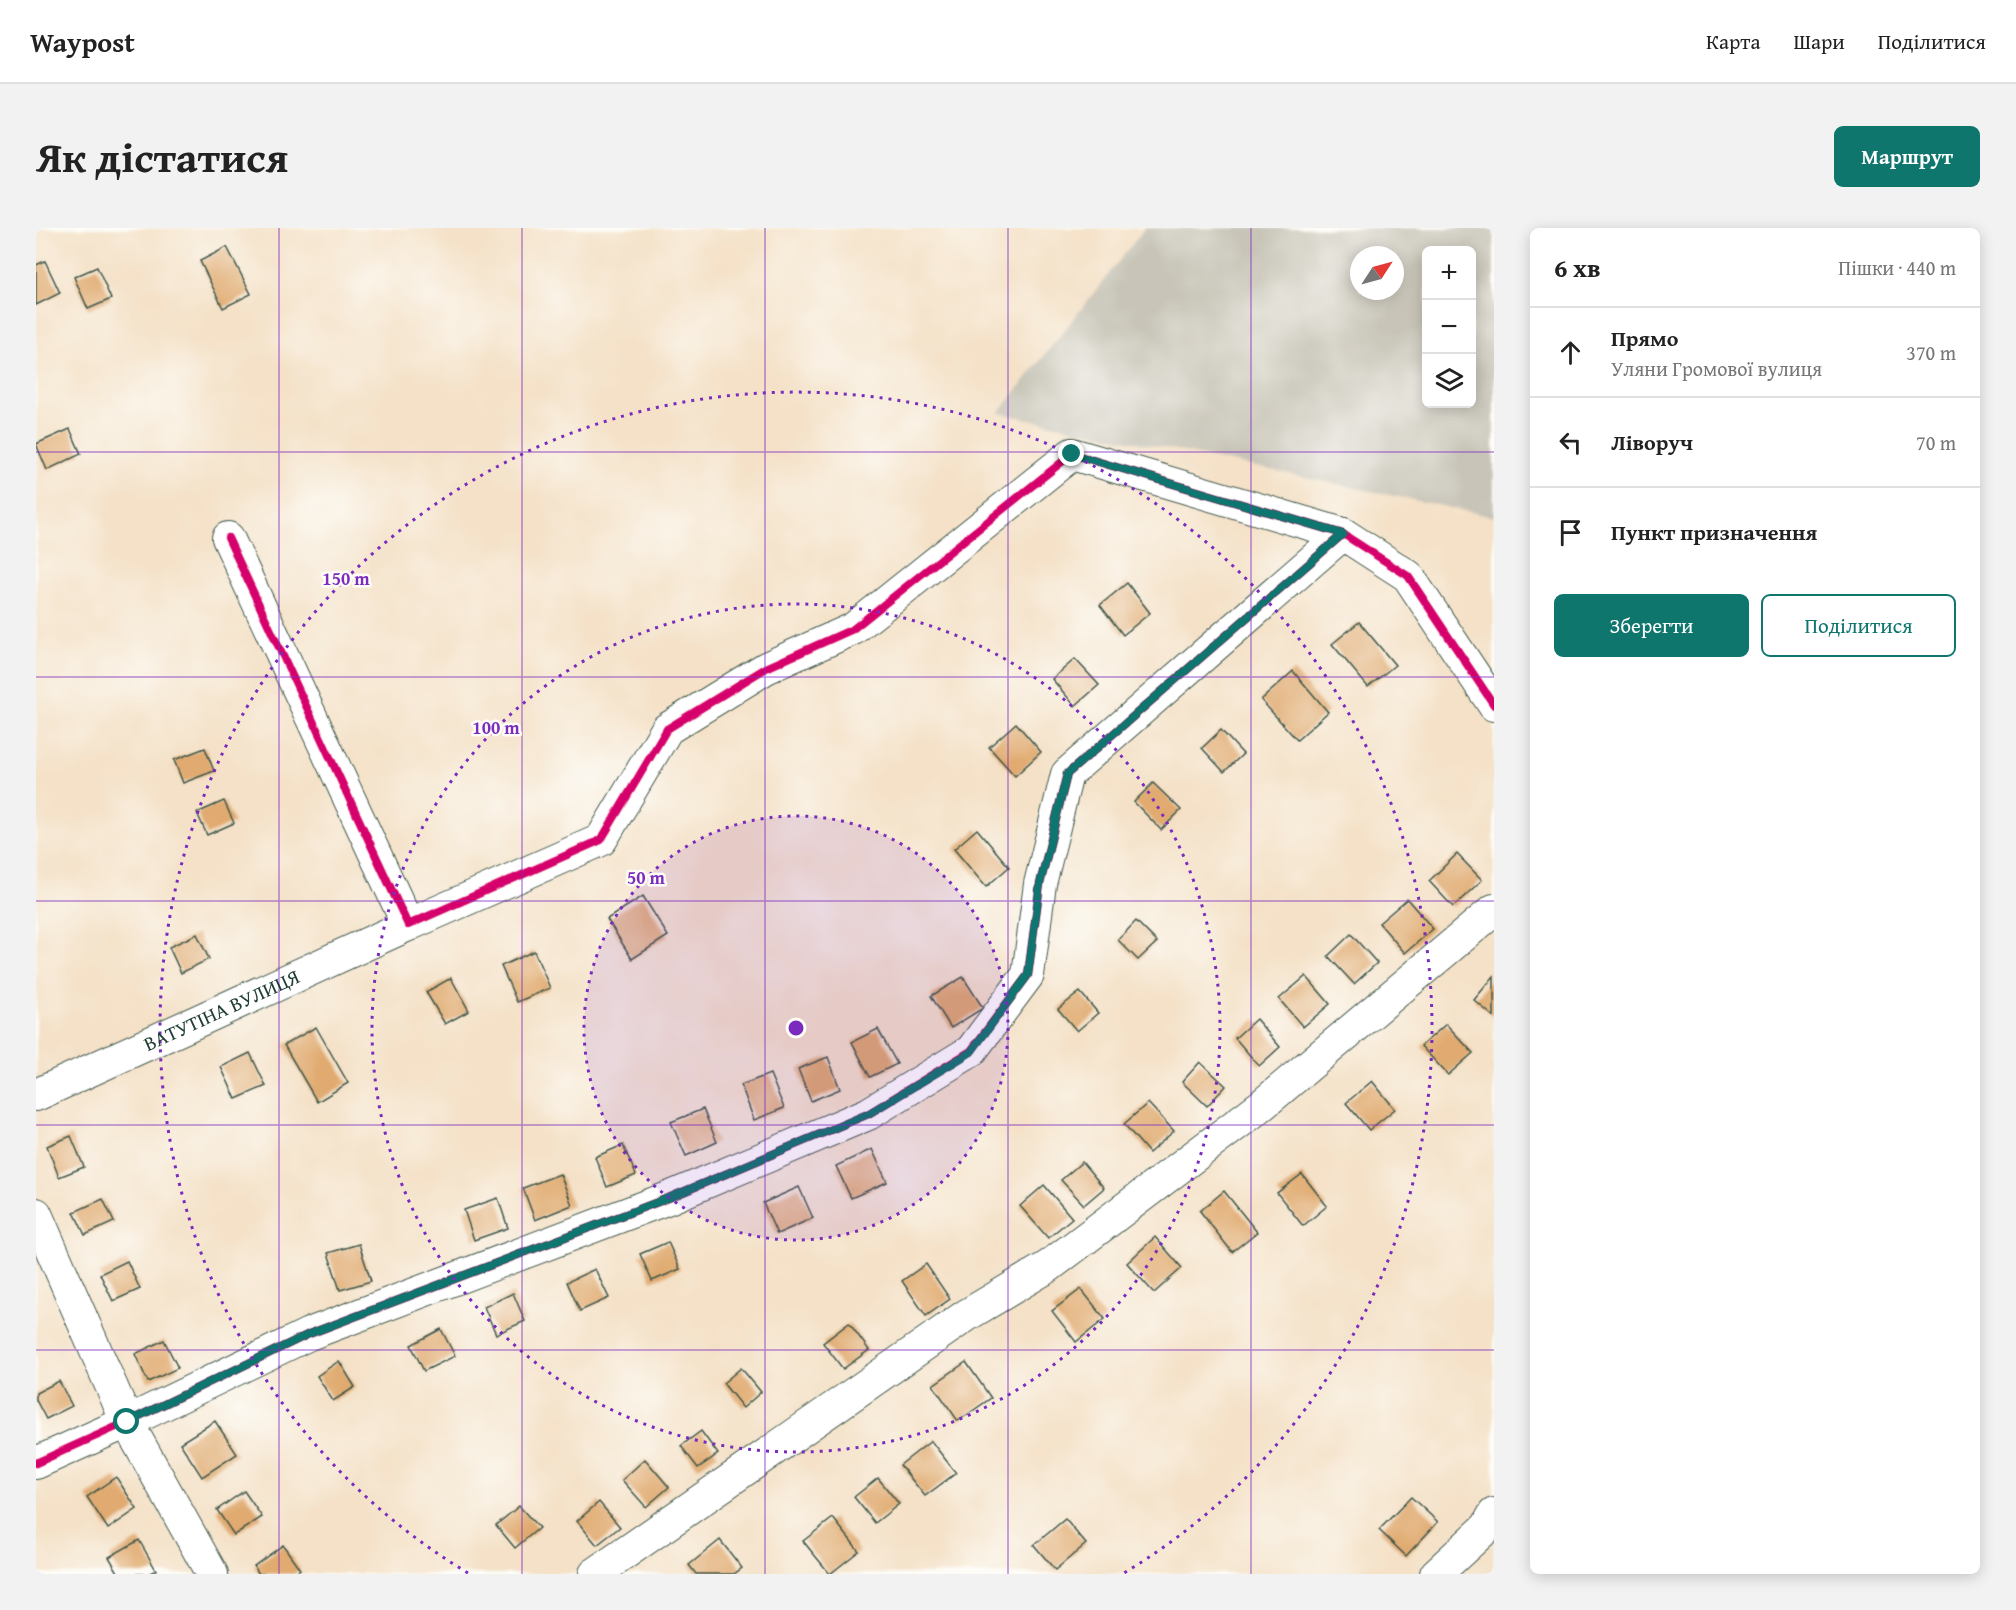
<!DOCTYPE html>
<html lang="uk">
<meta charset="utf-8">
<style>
:root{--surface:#fff;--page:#f2f2f2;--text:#222;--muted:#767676;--line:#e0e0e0;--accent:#0f766e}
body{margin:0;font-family:"Gentium Book Plus",serif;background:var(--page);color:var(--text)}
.controls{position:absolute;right:18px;top:18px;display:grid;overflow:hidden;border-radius:9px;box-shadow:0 3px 15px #0003}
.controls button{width:54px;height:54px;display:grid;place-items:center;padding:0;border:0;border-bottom:2px solid var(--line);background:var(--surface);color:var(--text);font:30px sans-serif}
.compass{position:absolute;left:1314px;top:18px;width:54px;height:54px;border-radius:50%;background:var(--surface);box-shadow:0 3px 15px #0003;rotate:54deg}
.stop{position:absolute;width:18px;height:18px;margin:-14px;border:4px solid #0f766e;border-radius:50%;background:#fff}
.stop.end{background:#0f766e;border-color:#fff;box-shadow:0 2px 6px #0008}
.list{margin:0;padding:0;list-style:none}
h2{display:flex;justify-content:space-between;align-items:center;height:78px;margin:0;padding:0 24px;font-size:26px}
h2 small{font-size:20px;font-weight:400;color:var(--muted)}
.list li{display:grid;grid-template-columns:39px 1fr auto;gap:18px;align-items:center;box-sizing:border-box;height:90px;padding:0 24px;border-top:2px solid var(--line)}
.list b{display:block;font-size:22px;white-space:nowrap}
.list p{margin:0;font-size:20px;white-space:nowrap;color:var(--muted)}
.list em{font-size:20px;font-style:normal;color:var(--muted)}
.actions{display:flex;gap:12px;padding:18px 24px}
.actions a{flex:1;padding:14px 0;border:2px solid var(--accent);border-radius:9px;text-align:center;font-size:21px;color:var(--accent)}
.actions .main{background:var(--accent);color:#fff}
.icon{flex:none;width:33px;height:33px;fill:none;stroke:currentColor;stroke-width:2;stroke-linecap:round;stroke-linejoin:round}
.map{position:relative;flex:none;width:1458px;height:1346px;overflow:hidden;border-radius:9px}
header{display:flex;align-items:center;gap:36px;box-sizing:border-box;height:84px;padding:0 30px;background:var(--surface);border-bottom:2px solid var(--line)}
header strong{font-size:28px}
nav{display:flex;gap:33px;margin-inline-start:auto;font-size:21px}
.intro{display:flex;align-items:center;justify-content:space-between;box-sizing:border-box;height:144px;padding:0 36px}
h1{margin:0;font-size:42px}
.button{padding:15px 27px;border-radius:9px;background:var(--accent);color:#fff;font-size:21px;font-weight:700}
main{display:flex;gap:36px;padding:0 36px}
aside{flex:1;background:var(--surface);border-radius:9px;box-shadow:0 3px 15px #0003}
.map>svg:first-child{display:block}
.industrial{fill:#c8c4b8;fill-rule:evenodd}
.building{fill:#e0aa6f}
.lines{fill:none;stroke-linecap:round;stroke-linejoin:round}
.street-casing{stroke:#3f564a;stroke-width:34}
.street{stroke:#fff;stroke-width:32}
.cycleway-casing{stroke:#fdfcf7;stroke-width:11}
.cycleway{stroke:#d6006c;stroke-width:8}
.route{stroke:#0f766e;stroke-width:8}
.grid{fill:none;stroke:#7b2cbf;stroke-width:1.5;stroke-opacity:0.55}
.ring{fill:none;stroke:#7b2cbf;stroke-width:3;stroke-dasharray:3 6}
.labels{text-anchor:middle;stroke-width:5;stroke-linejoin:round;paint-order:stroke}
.street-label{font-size:20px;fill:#1f3d34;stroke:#fdfcf7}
.centre{fill:#7b2cbf;stroke:#fdfcf7;stroke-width:3}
.ring-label{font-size:18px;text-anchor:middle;font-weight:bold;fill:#7b2cbf;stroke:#fdfcf7;stroke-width:5;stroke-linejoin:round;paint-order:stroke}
</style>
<header>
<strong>Waypost</strong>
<nav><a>Карта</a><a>Шари</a><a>Поділитися</a></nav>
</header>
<div class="intro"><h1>Як дістатися</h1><a class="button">Маршрут</a></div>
<main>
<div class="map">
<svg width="1458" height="1346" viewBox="0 0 1458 1346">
<rect width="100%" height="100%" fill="#fdfcf7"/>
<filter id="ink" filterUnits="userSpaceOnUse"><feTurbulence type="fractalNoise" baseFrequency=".0167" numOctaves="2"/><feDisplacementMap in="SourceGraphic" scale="12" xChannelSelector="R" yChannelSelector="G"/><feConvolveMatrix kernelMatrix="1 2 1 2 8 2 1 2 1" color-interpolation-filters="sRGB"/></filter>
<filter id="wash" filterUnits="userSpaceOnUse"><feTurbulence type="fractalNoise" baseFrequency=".008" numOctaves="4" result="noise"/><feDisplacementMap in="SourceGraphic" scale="24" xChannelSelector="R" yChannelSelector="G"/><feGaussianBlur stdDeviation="1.35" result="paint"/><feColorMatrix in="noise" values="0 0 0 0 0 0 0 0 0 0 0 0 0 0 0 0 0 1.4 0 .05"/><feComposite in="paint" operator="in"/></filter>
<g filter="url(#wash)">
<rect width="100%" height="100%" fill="#f4e1c7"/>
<path class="industrial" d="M1109 0H1458V289L963 185ZM1390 22H1436V176H1390ZM1323 27H1359V63H1323Z"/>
<g id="blocks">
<g class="building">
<polygon points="191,19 215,66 187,80 164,33"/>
<polygon points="9,33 24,65 0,77 0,37"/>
<polygon points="61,39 75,71 52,81 38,49"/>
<polygon points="34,201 45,226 11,242 0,216"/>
<polygon points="1091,355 1114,385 1087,407 1064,377"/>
<polygon points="1323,394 1359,437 1332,459 1296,416"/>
<polygon points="1039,431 1063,457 1039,478 1016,451"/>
<polygon points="1257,443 1292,484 1261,512 1225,472"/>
<polygon points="980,495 1005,524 979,548 953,519"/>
<polygon points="1185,502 1207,526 1188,544 1166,520"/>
<polygon points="169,520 178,543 147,555 138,532"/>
<polygon points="1117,555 1145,582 1125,602 1098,574"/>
<polygon points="188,573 198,595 171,607 161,585"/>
<polygon points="941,601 973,639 950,659 918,621"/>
<polygon points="1421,626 1446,652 1417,679 1393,653"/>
<polygon points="607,668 632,708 596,731 571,691"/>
<polygon points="1371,671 1397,701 1369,725 1343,695"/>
<polygon points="1100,693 1121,714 1102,732 1082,712"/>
<polygon points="161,706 173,731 145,745 133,719"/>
<polygon points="1315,706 1341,735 1318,756 1292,728"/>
<polygon points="498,723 514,760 481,774 465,738"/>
<polygon points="1270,748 1294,776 1267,799 1243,771"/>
<polygon points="1458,748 1458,789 1438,772"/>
<polygon points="927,749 947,780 915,800 895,768"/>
<polygon points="415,750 433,783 409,796 390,764"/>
<polygon points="1044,764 1062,785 1041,803 1022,781"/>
<polygon points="1220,791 1244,819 1223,838 1199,810"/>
<polygon points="1410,796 1437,825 1412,847 1385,818"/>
<polygon points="280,799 312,855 281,874 248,817"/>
<polygon points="842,801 861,836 834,849 816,814"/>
<polygon points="214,825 230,858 200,871 185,839"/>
<polygon points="792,829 804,861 775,873 762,841"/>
<polygon points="1164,834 1190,858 1171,878 1146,854"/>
<polygon points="734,846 748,880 718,892 705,857"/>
<polygon points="1336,853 1359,881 1333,902 1310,875"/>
<polygon points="1112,875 1138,903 1113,925 1088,896"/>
<polygon points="667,881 681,914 650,928 635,894"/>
<polygon points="35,908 48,939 23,949 11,918"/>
<polygon points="587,917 600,947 571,959 559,929"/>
<polygon points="836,921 851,954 815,970 800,938"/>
<polygon points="1046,934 1068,960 1048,977 1025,952"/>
<polygon points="524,946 536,977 499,992 487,960"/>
<polygon points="1266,946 1291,978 1267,998 1241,965"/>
<polygon points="1008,957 1036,990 1012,1010 984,978"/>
<polygon points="763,959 777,990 741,1006 727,975"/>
<polygon points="1188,963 1221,1004 1196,1024 1164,983"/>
<polygon points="462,970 472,1000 438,1012 428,982"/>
<polygon points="67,971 78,994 49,1007 38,984"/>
<polygon points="1119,1009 1146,1040 1118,1065 1091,1035"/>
<polygon points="632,1014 644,1041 616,1053 604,1026"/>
<polygon points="323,1016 335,1053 304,1062 292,1025"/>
<polygon points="91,1033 104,1061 77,1073 64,1046"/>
<polygon points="890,1036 914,1071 890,1088 866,1053"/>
<polygon points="559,1041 573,1070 544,1083 531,1054"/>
<polygon points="1045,1061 1069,1091 1040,1114 1016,1083"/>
<polygon points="477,1065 489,1093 460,1106 448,1079"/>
<polygon points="813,1095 833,1122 807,1141 787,1115"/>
<polygon points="405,1101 419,1128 388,1143 375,1117"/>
<polygon points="128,1112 142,1140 112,1154 99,1126"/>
<polygon points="303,1133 319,1159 297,1173 281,1148"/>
<polygon points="930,1134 955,1170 922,1193 897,1157"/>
<polygon points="705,1140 725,1164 707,1180 687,1155"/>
<polygon points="23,1153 36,1178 10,1191 0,1172 0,1165"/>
<polygon points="179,1193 201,1226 166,1249 144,1215"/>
<polygon points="665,1203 682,1226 662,1240 645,1218"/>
<polygon points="895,1213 920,1245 889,1268 864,1237"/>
<polygon points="609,1231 633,1259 610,1279 586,1252"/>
<polygon points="80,1249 101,1281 72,1301 51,1269"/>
<polygon points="842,1250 863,1276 839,1295 818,1269"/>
<polygon points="208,1263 226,1289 198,1307 181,1282"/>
<polygon points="1375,1269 1402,1294 1370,1328 1343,1302"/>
<polygon points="563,1274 584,1299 561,1317 541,1293"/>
<polygon points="483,1278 503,1300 479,1320 460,1297"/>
<polygon points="797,1290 823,1323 794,1346 767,1313"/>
<polygon points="1029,1291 1050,1316 1019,1342 998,1317"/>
<polygon points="103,1312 120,1342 112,1346 83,1346 73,1329"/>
<polygon points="684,1312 706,1340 698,1346 660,1346 653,1337"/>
<polygon points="247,1317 264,1341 258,1346 223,1346 218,1338"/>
</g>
</g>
</g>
<g filter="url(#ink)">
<use href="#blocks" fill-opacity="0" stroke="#3f564a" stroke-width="1.5"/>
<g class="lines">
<g class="street-casing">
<g id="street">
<polyline points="192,310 372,697 565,612 631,501 730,440 817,401 1036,226 1307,306 1372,348 1458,477"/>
<path id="s1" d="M0 867 372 697"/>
<polyline points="0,986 91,1194 176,1346"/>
<polyline points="0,1235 91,1194 273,1106 635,969 832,886 935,823 992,747 1004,656 1031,546 1307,306"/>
<polyline points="559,1346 931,1087 1013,1038 1226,877 1458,682"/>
<polyline points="1400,1346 1451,1299 1458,1286"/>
</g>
</g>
<use href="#street" class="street"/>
<g class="cycleway-casing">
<g id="cycleway">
<polyline points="192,310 372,697 565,612 631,501 730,440 817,401 1036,226 1307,306 1372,348 1458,477"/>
<polyline points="0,1235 91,1194 273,1106 635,969 832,886 935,823 992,747 1004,656 1031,546 1307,306"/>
</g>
</g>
<use href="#cycleway" class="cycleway"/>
</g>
</g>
<g class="lines" filter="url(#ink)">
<polyline class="route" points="91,1194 273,1106 635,969 832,886 935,824 992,747 1004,656 1031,546 1307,306 1036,226"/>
</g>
<path class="grid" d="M243 0V1346M486 0V1346M729 0V1346M972 0V1346M1215 0V1346M0 224H1458M0 449H1458M0 673H1458M0 897H1458M0 1122H1458"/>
<circle cx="760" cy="800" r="212" fill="#7b2cbf" fill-opacity=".12"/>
<g class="ring">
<circle cx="760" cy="800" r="212"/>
<circle cx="760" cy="800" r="424"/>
<path d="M432 1345A636 636 0 1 1 1088 1345"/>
</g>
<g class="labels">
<g class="street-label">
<text dy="7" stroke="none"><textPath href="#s1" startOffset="204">ВАТУТІНА ВУЛИЦЯ</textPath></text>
</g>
</g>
<circle cx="760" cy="800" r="9" class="centre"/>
<g class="ring-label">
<text x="310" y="357">150 m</text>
<text x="460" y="506">100 m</text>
<text x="610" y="656">50 m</text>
</g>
</svg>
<div class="controls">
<button>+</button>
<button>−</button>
<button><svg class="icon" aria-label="layers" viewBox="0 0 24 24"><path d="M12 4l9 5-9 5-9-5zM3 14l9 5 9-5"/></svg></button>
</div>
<svg class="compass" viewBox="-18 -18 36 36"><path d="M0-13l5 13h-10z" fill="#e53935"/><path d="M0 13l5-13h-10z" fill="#767676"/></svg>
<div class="stop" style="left:91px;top:1194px"></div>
<div class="stop end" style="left:1036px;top:226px"></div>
</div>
<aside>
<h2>6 хв<small>Пішки · 440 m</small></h2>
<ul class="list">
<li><svg class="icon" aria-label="ahead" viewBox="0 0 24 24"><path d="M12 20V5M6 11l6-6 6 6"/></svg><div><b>Прямо</b><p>Уляни Громової вулиця</p></div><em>370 m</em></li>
<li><svg class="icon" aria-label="left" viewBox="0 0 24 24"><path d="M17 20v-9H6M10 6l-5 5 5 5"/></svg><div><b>Ліворуч</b></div><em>70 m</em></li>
<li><svg class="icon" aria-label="arrive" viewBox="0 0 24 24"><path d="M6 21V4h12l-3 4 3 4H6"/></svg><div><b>Пункт призначення</b></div></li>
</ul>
<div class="actions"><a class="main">Зберегти</a><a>Поділитися</a></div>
</aside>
</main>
